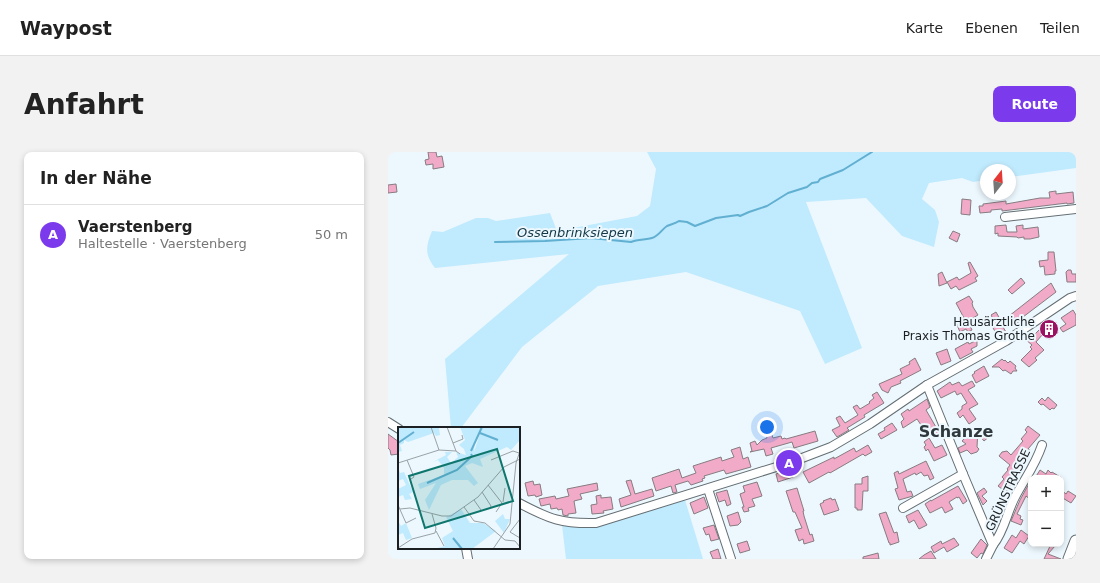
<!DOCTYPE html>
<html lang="de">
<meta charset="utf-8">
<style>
:root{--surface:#fff;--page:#f2f2f2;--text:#222;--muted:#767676;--line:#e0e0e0;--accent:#7c3aed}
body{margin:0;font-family:"DejaVu Sans",sans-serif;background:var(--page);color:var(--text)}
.controls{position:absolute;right:12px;bottom:12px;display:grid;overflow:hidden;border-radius:8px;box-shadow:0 2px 6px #0003}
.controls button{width:36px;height:36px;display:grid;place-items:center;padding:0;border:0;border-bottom:1px solid var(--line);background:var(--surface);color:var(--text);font:20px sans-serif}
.compass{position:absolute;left:592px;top:12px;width:36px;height:36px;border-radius:50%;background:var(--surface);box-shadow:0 2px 6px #0003;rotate:17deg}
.you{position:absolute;left:379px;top:275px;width:14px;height:14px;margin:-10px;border:3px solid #fff;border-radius:50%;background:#1a73e8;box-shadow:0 0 0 6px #1a73e833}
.badge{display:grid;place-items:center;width:26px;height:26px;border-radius:50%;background:var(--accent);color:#fff;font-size:13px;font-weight:700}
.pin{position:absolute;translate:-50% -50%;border:2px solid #fff;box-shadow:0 1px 4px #0006}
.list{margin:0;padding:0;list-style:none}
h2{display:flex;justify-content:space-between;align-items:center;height:52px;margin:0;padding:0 16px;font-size:17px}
h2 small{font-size:13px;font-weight:400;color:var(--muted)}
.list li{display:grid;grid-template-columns:26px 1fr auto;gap:12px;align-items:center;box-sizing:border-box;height:60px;padding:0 16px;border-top:1px solid var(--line)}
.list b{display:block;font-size:15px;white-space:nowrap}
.list p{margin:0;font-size:13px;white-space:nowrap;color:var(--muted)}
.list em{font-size:13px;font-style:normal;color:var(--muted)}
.map{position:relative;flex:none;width:688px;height:407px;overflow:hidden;border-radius:8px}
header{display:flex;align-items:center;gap:24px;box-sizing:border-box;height:56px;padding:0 20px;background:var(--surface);border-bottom:1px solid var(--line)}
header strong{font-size:19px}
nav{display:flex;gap:22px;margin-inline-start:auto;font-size:14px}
.intro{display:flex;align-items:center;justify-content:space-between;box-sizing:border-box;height:96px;padding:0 24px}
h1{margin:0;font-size:28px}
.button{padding:10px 18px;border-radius:8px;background:var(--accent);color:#fff;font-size:14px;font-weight:700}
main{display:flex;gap:24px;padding:0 24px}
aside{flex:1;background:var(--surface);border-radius:8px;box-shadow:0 2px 6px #0003}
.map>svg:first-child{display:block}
.green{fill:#c0eafd}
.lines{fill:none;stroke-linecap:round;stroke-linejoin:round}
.stream{stroke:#61afd1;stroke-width:2}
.building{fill:#f1aac8;stroke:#877c80}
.minor-casing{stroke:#646e73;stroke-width:10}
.major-casing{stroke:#646e73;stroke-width:13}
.minor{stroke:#fff;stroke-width:8}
.major{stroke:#fff;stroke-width:11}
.labels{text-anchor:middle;stroke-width:4;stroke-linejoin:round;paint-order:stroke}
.poi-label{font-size:12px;fill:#1c2023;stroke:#ecf8fe;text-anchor:end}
.street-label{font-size:12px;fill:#1c2023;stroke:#ecf8fe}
.water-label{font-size:13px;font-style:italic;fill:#143847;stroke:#ecf8fe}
.district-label{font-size:16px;font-weight:bold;fill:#2f383c;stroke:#ecf8fe}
.inset-river{fill:none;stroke:#61afd1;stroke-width:2}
.inset-road{fill:none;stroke:#99a2a6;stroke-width:1}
.view{fill:#0f766e;fill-opacity:0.15;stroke:#0f766e;stroke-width:2}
.inset-edge{fill:none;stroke:#1c2023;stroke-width:2}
</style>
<header>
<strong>Waypost</strong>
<nav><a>Karte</a><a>Ebenen</a><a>Teilen</a></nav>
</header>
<div class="intro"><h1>Anfahrt</h1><a class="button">Route</a></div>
<main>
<aside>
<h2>In der Nähe<small></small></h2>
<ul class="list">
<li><span class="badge">A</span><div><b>Vaerstenberg</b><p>Haltestelle · Vaerstenberg</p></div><em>50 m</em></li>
</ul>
</aside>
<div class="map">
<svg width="688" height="407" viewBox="0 0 688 407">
<rect width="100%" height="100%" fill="#ecf8fe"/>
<g class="green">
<path d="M259 0H688V16L622 25V18H598V28L585 30 574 26 541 31 534 47 547 58 551 70 546 95 514 84 478 46 418 50 474 196 437 212 412 159 298 120 210 134 134 195 73 276H63L57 207 181 102 47 116C36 102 38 94 44 79L55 80 88 66H100L108 69 162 61 169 79 249 64 262 54 268 17Z"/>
<polygon points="297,348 315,407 178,407 174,373 207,374"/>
</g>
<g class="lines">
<path class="stream" d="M107 90 157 89 203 86 243 90C250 87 258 88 264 86 271 84 274 77 279 74 283 72 287 72 291 69L299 70 307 74 328 66 350 63 352 64 361 60 379 54 400 41 419 35 424 31 430 30 432 27 455 18 484 0"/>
</g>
<g class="building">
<polygon points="40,0 48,0 49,5 54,4 56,15 45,17 45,12 38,13 37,8 41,7"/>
<polygon points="8,32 9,40 0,41 0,33"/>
<polygon points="668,39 668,42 685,40 686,51 679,52 679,51 614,59 614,57 603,58 603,60 592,61 591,54 595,54 595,52 618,49 618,52 652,46 662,46 661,40"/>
<polygon points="574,47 583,48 582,63 573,62"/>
<polygon points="618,73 619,80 629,80 628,74 635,73 635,77 650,75 651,85 642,87 636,87 636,85 630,86 629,85 610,84 610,81 607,82 607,74"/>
<polygon points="565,79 572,82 569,90 561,86"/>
<polygon points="660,100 666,100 668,119 667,119 667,122 657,123 656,114 652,115 651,109 660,108"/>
<polygon points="582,110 590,124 587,126 589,129 571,138 568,134 563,137 559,130 569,125 571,128 583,121 580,111"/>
<polygon points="680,118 683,118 684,122 688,122 688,130 679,130 678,120"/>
<polygon points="554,120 559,131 551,134 550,122"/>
<polygon points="633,126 637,131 624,142 620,138"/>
<polygon points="663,131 668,140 635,165 636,166 628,172 621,164"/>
<polygon points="581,144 585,150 584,151 585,155 590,163 580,169 584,178 580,180 578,177 572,180 569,173 571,172 570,169 576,166 568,151"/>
<polygon points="685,158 688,163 688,173 675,180 672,176 678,172 673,166"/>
<polygon points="608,160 612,167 612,170 618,180 610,185 604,174 602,175 600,171 605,167 603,163"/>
<polygon points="663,169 670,181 661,187 655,182 648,190 656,198 647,206 649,208 641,215 633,208 644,197 642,195 644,193 637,187 644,180 647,182 655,174"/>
<polygon points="589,188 589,194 583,197 585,200 572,207 567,197 580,190 581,192"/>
<polygon points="559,197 563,209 553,213 548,201"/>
<polygon points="527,206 533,218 512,229 513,231 503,235 500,241 494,238 491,232 514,222 512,217 522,212 521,210"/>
<polygon points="614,207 616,209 617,208 620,211 622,209 628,214 627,216 629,219 625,219 623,222 617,218 615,219 611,215 604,215"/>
<polygon points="596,214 601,224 588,231 584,223 587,221 586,220"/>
<polygon points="584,229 587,234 580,238 590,252 581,257 588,267 581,272 575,263 572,266 569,261 574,257 574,254 579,251 573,241 569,243 567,239 553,246 549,239 562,230 564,233 571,230 574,234"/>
<polygon points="489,240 496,251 476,263 477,265 459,276 461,278 449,285 444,278 452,274 448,266 452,264 457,271 470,263 465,255 469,253 472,257 482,251 481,250 486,246 484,243"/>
<polygon points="660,245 669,253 666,257 664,256 662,258 655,252 653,253 650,250 654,246 657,249"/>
<polygon points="539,247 542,255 538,258 552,282 545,286 538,274 535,276 529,267 515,276 513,270 516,267 513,262 520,257 521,259"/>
<polygon points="504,271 509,278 493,287 490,282 497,278 496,276"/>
<polygon points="588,274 590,277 589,295 591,297 589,300 583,302 579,298 572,301 570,296 578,292 574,289"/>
<polygon points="640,274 652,283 640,297 642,298 638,303 639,304 621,327 625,331 618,340 610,334 616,327 614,325 620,318 619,317 622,313 611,304 614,300 619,299 623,303 635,289 633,287 639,280 637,278"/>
<polygon points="382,277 385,286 393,284 394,287 397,286 398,287 427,279 430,289 406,296 404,290 383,296 385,302 378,304 376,297 362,300 364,299 362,291 367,289 369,293 374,288 379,286 377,279"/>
<polygon points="597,277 603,283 596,289 591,283"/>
<polygon points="0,282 11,290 11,302 3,303 2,298 0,296"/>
<polygon points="541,286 547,296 554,293 559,303 546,309 540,297 538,299 536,295 538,293 536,290"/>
<polygon points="480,293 484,300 477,304 475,302 442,321 441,320 421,331 415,320 446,305 446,307 466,296 468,300"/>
<polygon points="352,295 355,307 360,305 363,315 338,322 336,318 316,324 317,326 314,327 315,329 303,333 300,329 287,333 289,340 285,341 283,334 268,339 264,326 291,317 294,326 308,321 305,314 333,305 334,309 346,305 343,298"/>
<polygon points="538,309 546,326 542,328 540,323 536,324 533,320 528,323 527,321 515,327 519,340 523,339 525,344 511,348 507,337 510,336 506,321 510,319 511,322"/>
<polygon points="403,317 405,325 390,330 388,322"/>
<polygon points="652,318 658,322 660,318 663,321 664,320 674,326 647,326"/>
<polygon points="480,324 480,339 475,339 474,358 469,358 469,356 467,356 467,332 474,332 474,326"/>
<polygon points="243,328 247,342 264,337 266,344 233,355 231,347 243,343 238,329"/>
<polygon points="643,328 643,348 638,344 629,362 633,364 632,367 635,368 633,373 623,369 632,348"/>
<polygon points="145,329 146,333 152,332 154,343 148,345 147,343 140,344 137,331"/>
<polygon points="369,330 374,344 364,347 367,354 360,356 361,359 356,360 354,355 356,355 352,342 357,340 355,334"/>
<polygon points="209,331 210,338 192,342 194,347 186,349 188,361 180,362 180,364 175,363 174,357 170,358 169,356 163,357 162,352 153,354 151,347 167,344 168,347 181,344 179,337"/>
<polygon points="570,334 579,349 575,352 571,345 569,346 569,345 561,350 565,357 557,361 554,355 542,361 537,352 543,348 543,349"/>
<polygon points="409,336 416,359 415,359 416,364 422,383 424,382 426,389 416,392 415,387 411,389 407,378 414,376 407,360 405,360 398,339"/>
<polygon points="596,336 599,340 594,344 599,349 595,353 589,341"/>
<polygon points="339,338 343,352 339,354 337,348 331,350 328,341"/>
<polygon points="673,338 678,342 680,339 688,344 683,351 673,345"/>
<polygon points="213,343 213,346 223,345 225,357 215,359 216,361 204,362 203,353 209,352 208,344"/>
<polygon points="316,345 320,356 306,362 302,351"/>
<polygon points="443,346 444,348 447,347 451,358 436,363 432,352 436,350 435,349"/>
<polygon points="530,358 539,373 531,377 526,368 521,371 518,364"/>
<polygon points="350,360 353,370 350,373 342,374 339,364"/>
<polygon points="498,360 506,381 509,380 511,390 502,393 502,391 501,391 491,362"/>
<polygon points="326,373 331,387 323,389 321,382 318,383 315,376"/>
<polygon points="633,378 641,384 636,392 632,389 624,401 616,396 624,383 628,386"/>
<polygon points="566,386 571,393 559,400 556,395 546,401 543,395 553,389 554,392"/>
<polygon points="593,387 599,393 595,402 593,401 589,406 583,401"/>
<polygon points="359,389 362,398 352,401 349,392"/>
<polygon points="663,392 667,394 660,402 673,407 656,407"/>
<polygon points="330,397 333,407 325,407 322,400"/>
<polygon points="543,399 548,407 531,407 536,403"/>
<polygon points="490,401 491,407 475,407 475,405"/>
</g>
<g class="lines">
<g class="minor-casing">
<g id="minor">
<polyline points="617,65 688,57"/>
<polyline points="539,233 575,322 605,393 598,407"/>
<polyline points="0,270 11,277"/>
<polyline points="320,337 343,407"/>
<path d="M131 351C161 367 174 372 208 371L401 311 443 295 482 272 539 233 618 189 682 146 688 144"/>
<polyline points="515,356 575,322"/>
<path d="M605 393C616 380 619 360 627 345 637 326 647 314 654 293"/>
<polyline points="78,396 80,407"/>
</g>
</g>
<g class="major-casing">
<polyline id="major" points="681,407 688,389"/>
</g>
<use href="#minor" class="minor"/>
<use href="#major" class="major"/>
</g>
<defs>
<g id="building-disc" transform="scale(1)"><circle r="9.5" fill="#9b1262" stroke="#ecf8fe"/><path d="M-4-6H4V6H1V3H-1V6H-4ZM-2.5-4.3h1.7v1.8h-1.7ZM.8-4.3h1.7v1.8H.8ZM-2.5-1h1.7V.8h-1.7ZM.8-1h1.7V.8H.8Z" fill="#fff"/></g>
</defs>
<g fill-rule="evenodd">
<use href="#building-disc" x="661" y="177"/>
</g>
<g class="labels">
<g class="poi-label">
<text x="647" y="174">Hausärztliche<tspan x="647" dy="14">Praxis Thomas Grothe</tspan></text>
</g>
<g class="street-label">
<text transform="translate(620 338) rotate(-65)" y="4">GRÜNSTRASSE</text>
</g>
<g class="water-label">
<text x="187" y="85">Ossenbrinksiepen</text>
</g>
<g class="district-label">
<text x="568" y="285">Schanze</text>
</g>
</g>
<g transform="translate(10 275)">
<rect width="122" height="122" fill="#ecf8fe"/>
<path d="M1 0H43L41 1 42 8 38 9 36 6 10 15 6 13V16L2 18 4 24 0 25ZM62 0H84L77 14 76 25 84 0H122V13L113 23 109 20 82 32 85 40 74 36 67 39 80 56 76 59 70 53H54L43 58 31 83 27 73 38 56 22 62 20 57 46 48V41L40 33 35 35 48 28 47 25H54L49 30 53 36 60 30 58 25 68 28 66 22 61 18 67 13ZM1 43 2 46 6 45 15 65 11 67 14 72 7 73 5 68 0 70V62L8 58 5 52 0 54ZM63 82 72 96H85L98 104 74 122H36L47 119 44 111 55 104 48 90ZM105 87 107 92H112L106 106 97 94ZM0 94 3 99 8 96 14 111 8 113 5 106 0 108Z" fill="#c0eafd"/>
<path class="inset-river" d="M82 6 100 13M0 16 16 5M73 24 84 0M29 56 59 43 74 29 73 27M55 111 64 122"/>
<path class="inset-road" d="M33 0 41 23M49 0 58 24 62 27M55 16 65 12 64 8M9 33 16 50 13 52M93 33 115 24 121 26M0 36 41 23 58 24M90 58 104 76 98 85M84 65 93 79 92 82M76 73 83 83M105 75 107 61M0 78 8 96 18 91M66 80 76 94 87 96 107 113 117 114 122 120M2 82 12 81 44 89H53L80 70 106 40 122 32M122 92 112 105 122 111M38 104 46 119M0 121 14 112 37 106 38 101 34 87M95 122 112 97 118 36 122 24"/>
<path class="view" d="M99 22 115 74 27 101 11 49Z"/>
<rect width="122" height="122" class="inset-edge"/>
</g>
</svg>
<div class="controls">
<button>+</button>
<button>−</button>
</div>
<svg class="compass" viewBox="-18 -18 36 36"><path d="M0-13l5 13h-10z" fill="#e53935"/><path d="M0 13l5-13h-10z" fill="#767676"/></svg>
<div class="you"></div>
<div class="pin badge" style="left:401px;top:311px">A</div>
</div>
</main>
